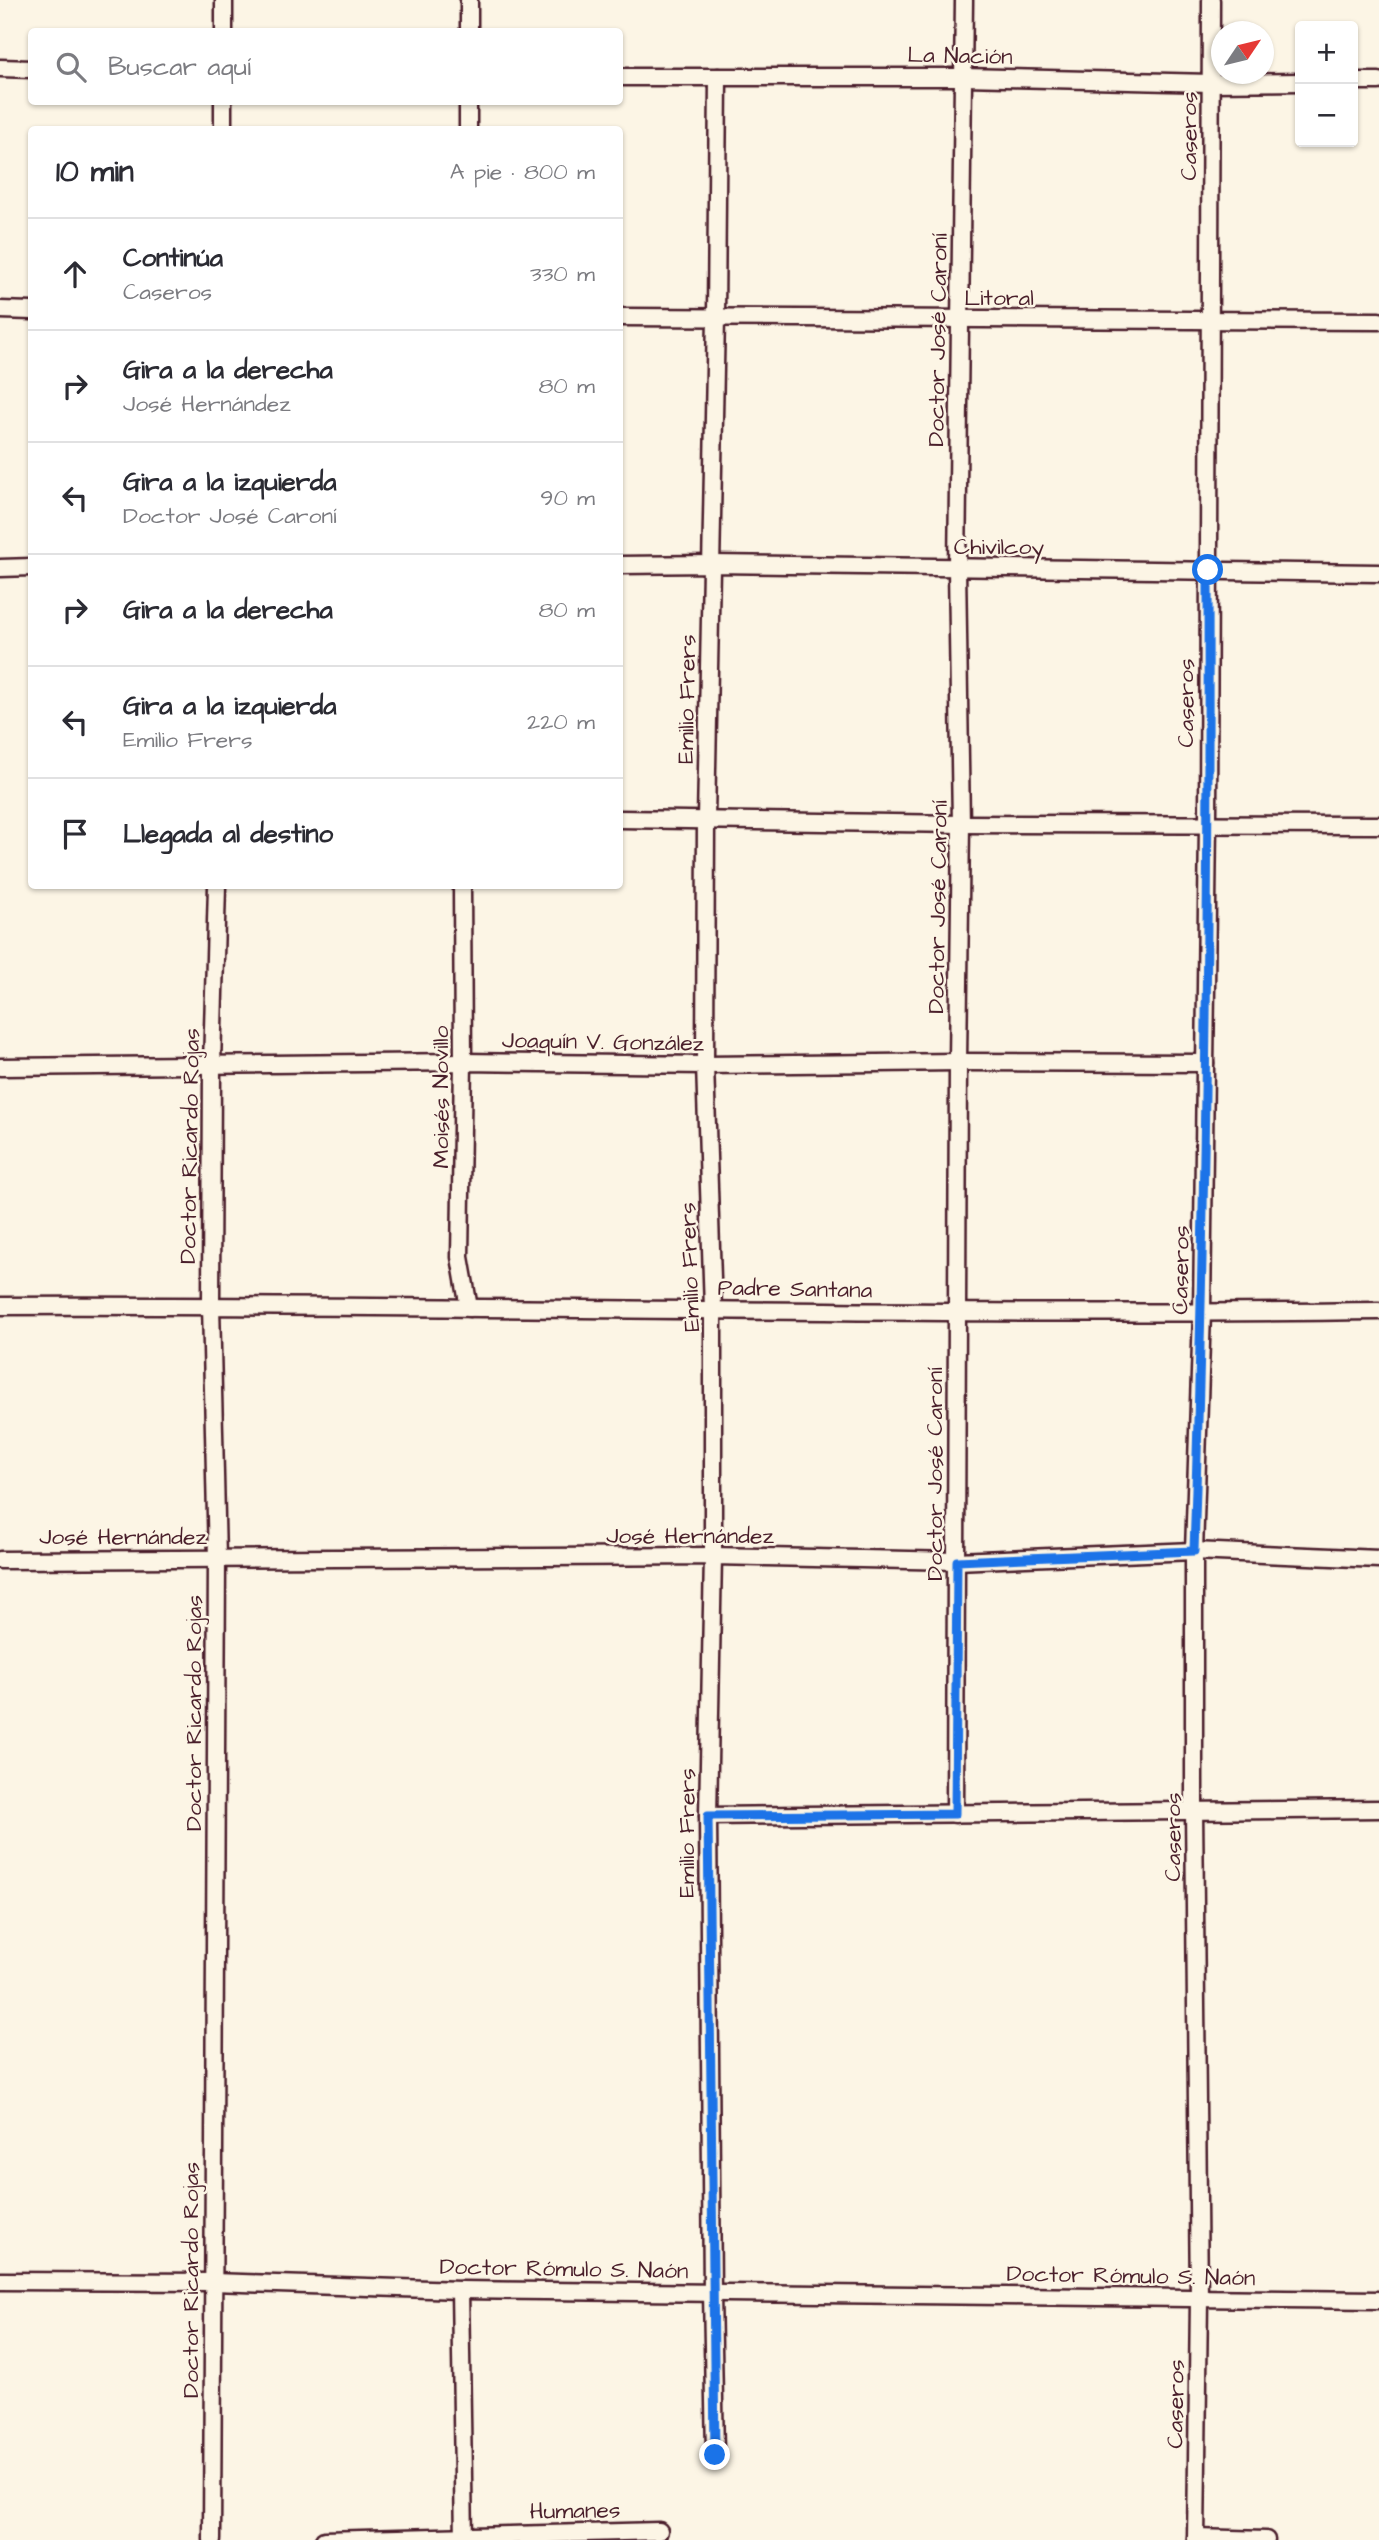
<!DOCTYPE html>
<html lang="es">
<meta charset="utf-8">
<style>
:root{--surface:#fff;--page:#f2f2f3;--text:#2b2b33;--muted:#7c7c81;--line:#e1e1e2}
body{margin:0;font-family:"Architects Daughter",sans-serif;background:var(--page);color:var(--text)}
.controls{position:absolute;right:21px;top:21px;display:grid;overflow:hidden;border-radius:7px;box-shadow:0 2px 5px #0004}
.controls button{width:63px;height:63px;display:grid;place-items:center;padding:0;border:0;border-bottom:2px solid var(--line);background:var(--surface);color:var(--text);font:35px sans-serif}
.compass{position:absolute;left:1211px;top:21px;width:63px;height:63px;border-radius:50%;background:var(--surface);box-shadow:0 2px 5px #0004;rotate:55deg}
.stop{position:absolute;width:21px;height:21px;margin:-16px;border:5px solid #1a73e8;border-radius:50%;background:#fff}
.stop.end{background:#1a73e8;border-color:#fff;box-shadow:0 2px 7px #0008}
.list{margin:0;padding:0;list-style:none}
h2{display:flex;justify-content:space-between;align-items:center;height:91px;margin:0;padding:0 28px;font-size:30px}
h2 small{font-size:23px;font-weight:400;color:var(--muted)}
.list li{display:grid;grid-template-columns:46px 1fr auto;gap:21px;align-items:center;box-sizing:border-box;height:112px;padding:0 28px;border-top:2px solid var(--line)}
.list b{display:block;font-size:26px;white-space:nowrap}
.list p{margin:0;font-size:23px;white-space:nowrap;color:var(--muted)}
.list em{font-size:23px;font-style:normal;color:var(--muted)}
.icon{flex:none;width:38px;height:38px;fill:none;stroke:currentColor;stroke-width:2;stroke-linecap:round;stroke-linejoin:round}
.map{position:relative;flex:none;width:1379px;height:2540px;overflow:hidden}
.search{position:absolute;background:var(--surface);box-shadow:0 2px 5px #0004;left:28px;top:28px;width:595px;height:77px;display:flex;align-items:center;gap:18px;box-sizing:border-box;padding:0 24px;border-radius:7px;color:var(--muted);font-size:26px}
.panel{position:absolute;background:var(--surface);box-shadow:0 2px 5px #0004;left:28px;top:126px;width:595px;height:763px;border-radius:7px}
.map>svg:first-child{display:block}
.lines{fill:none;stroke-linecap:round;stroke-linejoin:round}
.street-casing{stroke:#4a1f2b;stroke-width:21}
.street{stroke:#fcf5e5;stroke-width:16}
.route{stroke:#1a73e8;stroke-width:9}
.labels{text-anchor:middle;stroke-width:5;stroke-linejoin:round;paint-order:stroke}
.street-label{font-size:23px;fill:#4a1f2b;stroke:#fcf5e5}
</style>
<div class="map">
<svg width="1379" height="2540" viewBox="0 0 1379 2540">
<rect width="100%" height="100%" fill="#fcf5e5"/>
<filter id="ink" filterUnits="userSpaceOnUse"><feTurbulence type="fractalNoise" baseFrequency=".0143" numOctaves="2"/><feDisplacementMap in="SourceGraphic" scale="14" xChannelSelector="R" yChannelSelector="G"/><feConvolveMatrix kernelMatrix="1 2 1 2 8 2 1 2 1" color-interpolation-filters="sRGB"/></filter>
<g filter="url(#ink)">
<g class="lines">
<g class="street-casing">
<g id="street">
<polyline points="224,32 224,0"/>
<polyline points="469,32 469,0"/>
<polyline points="0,68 32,69"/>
<polyline points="620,77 964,77 1211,83 1300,82"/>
<polyline points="1353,81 1379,81"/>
<polyline points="223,130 223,102"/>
<polyline points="468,130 468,102"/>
<polyline points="0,310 32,311"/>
<polyline points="620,317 1379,321"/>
<polyline points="620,565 712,564 1379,573"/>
<polyline points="0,568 32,567"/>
<polyline points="620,819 961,824 1379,825"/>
<polyline points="462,886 463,1062 460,1257 469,1308"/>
<polyline points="0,1067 463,1062 705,1065 958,1062 1205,1063"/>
<path d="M0 1306C460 1304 919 1317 1379 1311"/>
<polyline points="0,1560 713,1556 957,1561 1194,1551 1379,1559"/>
<polyline points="955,1814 958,1062 961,824 957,568 964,0"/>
<polyline points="708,1816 1379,1809"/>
<polyline points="0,2281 213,2282 460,2290 1379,2300"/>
<polyline points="460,2290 464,2540"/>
<polyline points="715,2455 712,2292 708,1816 713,1556 713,1309 705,1065 706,819 716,317 718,77"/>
<polyline points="1196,2538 1266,2540"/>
<polyline points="212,2540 217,1559 211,1305 212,1065 217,886"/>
<polyline points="324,2540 659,2531"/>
<polyline points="1196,2540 1199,2299 1194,1809 1194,1551 1202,1313 1208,824 1211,0"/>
</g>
</g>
<use href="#street" class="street"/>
</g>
</g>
<g class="lines" filter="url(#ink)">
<path class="route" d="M715 2455 708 1816 955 1814 957 1561 1194 1551C1205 1224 1209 897 1208 570"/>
</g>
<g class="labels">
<g class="street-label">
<text transform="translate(960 55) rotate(1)" y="8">La Nación</text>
<text transform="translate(1188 136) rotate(-90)" y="8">Caseros</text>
<text x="999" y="305">Litoral</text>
<text transform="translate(937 340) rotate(-89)" y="8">Doctor José Caroní</text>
<text x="999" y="554">Chivilcoy</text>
<text transform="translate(686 699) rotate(-89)" y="8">Emilio Frers</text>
<text transform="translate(1185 703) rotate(-90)" y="8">Caseros</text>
<text transform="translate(937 907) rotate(-89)" y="8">Doctor José Caroní</text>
<text transform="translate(603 1041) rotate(1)" y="8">Joaquín V. González</text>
<text transform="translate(440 1097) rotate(-90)" y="8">Moisés Novillo</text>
<text transform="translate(189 1146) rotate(-89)" y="8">Doctor Ricardo Rojas</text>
<text transform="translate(689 1267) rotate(-92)" y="8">Emilio Frers</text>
<text transform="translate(1180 1270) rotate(-89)" y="8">Caseros</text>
<text transform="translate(795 1288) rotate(1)" y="8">Padre Santana</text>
<text transform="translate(934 1474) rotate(-90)" y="8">Doctor José Caroní</text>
<text x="690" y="1543">José Hernández</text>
<text x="123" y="1544">José Hernández</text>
<text transform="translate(193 1713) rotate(-90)" y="8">Doctor Ricardo Rojas</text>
<text transform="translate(686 1833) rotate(-90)" y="8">Emilio Frers</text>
<text transform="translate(1172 1837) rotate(-90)" y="8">Caseros</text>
<text transform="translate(564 2268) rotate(1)" y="8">Doctor Rómulo S. Naón</text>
<text transform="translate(1131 2275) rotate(1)" y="8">Doctor Rómulo S. Naón</text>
<text transform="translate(190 2280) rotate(-90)" y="8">Doctor Ricardo Rojas</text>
<text transform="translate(1175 2404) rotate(-89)" y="8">Caseros</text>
<text transform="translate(575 2510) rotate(-1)" y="8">Humanes</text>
</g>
</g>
</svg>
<div class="controls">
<button>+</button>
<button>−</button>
</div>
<svg class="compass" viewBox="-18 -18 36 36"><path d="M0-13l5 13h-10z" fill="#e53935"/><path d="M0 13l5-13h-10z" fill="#7c7c81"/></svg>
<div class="stop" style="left:1208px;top:570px"></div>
<div class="stop end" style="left:715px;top:2455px"></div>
<div class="search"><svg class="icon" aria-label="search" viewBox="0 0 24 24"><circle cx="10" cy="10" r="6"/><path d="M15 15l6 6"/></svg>Buscar aquí</div>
<section class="panel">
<h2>10 min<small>A pie · 800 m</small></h2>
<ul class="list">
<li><svg class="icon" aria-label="ahead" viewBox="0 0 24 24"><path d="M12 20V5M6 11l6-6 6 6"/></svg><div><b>Continúa</b><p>Caseros</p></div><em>330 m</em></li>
<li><svg class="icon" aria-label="right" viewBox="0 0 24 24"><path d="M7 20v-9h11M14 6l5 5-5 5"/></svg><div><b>Gira a la derecha</b><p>José Hernández</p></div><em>80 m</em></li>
<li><svg class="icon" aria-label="left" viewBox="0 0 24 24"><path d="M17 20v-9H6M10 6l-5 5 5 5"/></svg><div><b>Gira a la izquierda</b><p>Doctor José Caroní</p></div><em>90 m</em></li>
<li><svg class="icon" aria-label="right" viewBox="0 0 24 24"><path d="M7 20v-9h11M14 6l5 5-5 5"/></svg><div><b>Gira a la derecha</b></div><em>80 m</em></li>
<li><svg class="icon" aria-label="left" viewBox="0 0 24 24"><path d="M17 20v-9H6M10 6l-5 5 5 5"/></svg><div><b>Gira a la izquierda</b><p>Emilio Frers</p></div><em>220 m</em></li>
<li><svg class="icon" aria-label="arrive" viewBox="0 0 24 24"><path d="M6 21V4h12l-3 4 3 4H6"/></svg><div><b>Llegada al destino</b></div></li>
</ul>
</section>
</div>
